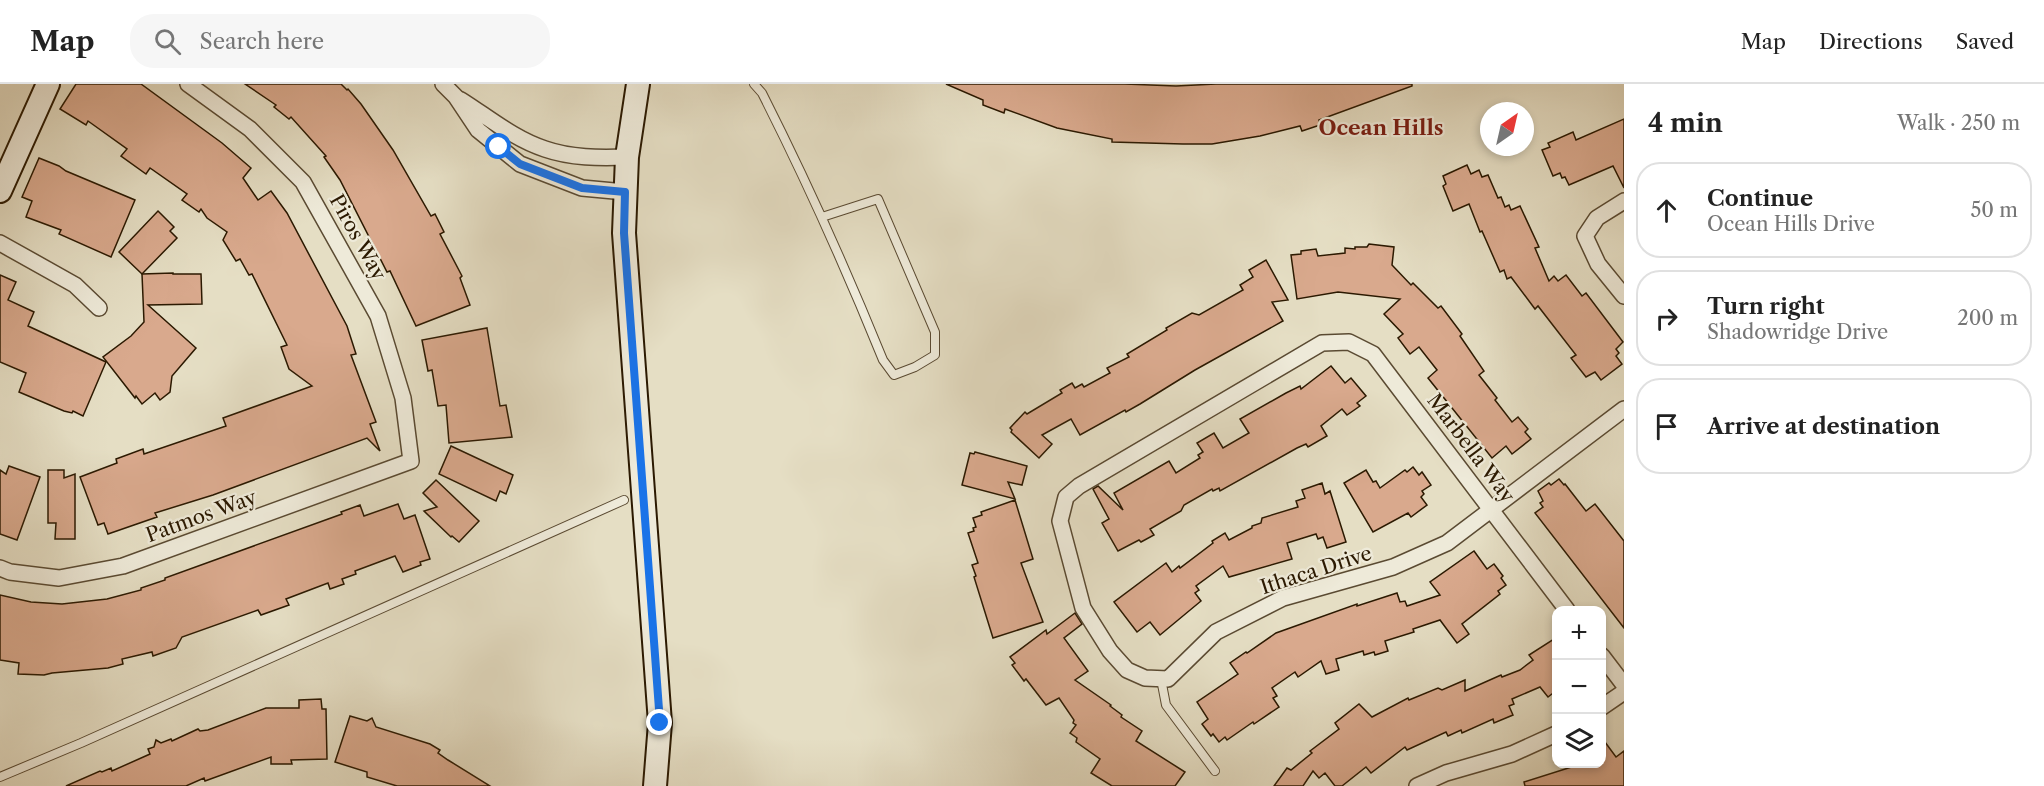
<!DOCTYPE html>
<meta charset="utf-8">
<style>
:root{--surface:#fff;--page:#f6f6f6;--text:#222;--muted:#767676;--line:#e0e0e0}
body{margin:0;font-family:"Libre Caslon Text",serif;background:var(--page);color:var(--text)}
.controls{position:absolute;right:18px;bottom:18px;display:grid;overflow:hidden;border-radius:12px;box-shadow:0 3px 9px #0003}
.controls button{width:54px;height:54px;display:grid;place-items:center;padding:0;border:0;border-bottom:2px solid var(--line);background:var(--surface);color:var(--text);font:30px sans-serif}
.compass{position:absolute;left:1480px;top:18px;width:54px;height:54px;border-radius:50%;background:var(--surface);box-shadow:0 3px 9px #0003;rotate:34deg}
.stop{position:absolute;width:18px;height:18px;margin:-14px;border:4px solid #1a73e8;border-radius:50%;background:#fff}
.stop.end{background:#1a73e8;border-color:#fff;box-shadow:0 2px 6px #0008}
.list{margin:0;padding:0;list-style:none}
h2{display:flex;justify-content:space-between;align-items:center;height:78px;margin:0;padding:0 24px;font-size:26px}
h2 small{font-size:20px;font-weight:400;color:var(--muted)}
.list li{display:grid;grid-template-columns:39px 1fr auto;gap:18px;align-items:center;box-sizing:border-box;height:96px;margin:0 12px 12px;padding:0 12px;border:2px solid var(--line);border-radius:24px}
.list b{display:block;font-size:22px;white-space:nowrap}
.list p{margin:0;font-size:20px;white-space:nowrap;color:var(--muted)}
.list em{font-size:20px;font-style:normal;color:var(--muted)}
.icon{flex:none;width:33px;height:33px;fill:none;stroke:currentColor;stroke-width:2;stroke-linecap:round;stroke-linejoin:round}
.map{position:relative;flex:none;width:1624px;height:702px;overflow:hidden}
header{display:flex;align-items:center;gap:36px;box-sizing:border-box;height:84px;padding:0 30px;background:var(--surface);border-bottom:2px solid var(--line)}
header strong{font-size:28px}
nav{display:flex;gap:33px;margin-inline-start:auto;font-size:21px}
.search{width:420px;height:54px;background:var(--page);display:flex;align-items:center;gap:15px;box-sizing:border-box;padding:0 21px;border-radius:24px;color:var(--muted);font-size:22px}
main{display:flex}
aside{flex:1;background:var(--surface)}
.map>svg:first-child{display:block}
.building{fill:#d9a98d;stroke:#2b1901;stroke-width:1.5}
.lines{fill:none;stroke-linecap:round;stroke-linejoin:round}
.lane-casing{stroke:#5a4a32;stroke-width:10}
.street-casing{stroke:#5a4a32;stroke-width:18}
.secondary-casing{stroke:#2b1901;stroke-width:26}
.lane{stroke:#eeead9;stroke-width:8}
.street{stroke:#eeead9;stroke-width:15}
.secondary{stroke:#eeead9;stroke-width:22}
.route{stroke:#1a73e8;stroke-width:8}
.labels{text-anchor:middle;stroke-width:4.5;stroke-linejoin:round;paint-order:stroke}
.street-label{font-size:20px;fill:#2b1901;stroke:#eeead9}
.neighbourhood-label{font-size:21px;font-weight:bold;fill:#7a1f14;stroke:#eeead9}
</style>
<header>
<strong>Map</strong>
<div class="search"><svg class="icon" aria-label="search" viewBox="0 0 24 24"><circle cx="10" cy="10" r="6"/><path d="M15 15l6 6"/></svg>Search here</div>
<nav><a>Map</a><a>Directions</a><a>Saved</a></nav>
</header>
<main>
<div class="map">
<svg width="1624" height="702" viewBox="0 0 1624 702">
<rect width="100%" height="100%" fill="#e5dec4"/>
<filter id="stains"><feTurbulence type="fractalNoise" baseFrequency=".00333" numOctaves="4"/><feColorMatrix values="0 0 0 0 .2 0 0 0 0 .09 0 0 0 0 .02 0 0 0 .5 -.17"/></filter>
<radialGradient id="worn" r=".72"><stop offset=".6" stop-color="#630" stop-opacity="0"/><stop offset="1" stop-color="#630" stop-opacity=".3"/></radialGradient>
<g class="building">
<polygon points="76,0 141,0 222,59 251,84 243,94 258,116 271,107 287,129 347,242 356,270 351,271 376,338 370,340 380,367 367,354 213,411 155,429 157,433 108,450 104,439 98,441 80,393 117,379 116,375 143,365 144,370 226,342 223,334 312,302 289,285 281,263 287,261 252,190 249,191 240,175 236,177 223,156 227,148 207,134 201,125 199,128 182,116 187,110 150,84 146,90 121,72 127,65 88,37 86,41 60,25"/>
<polygon points="245,0 341,0 347,6 348,5 361,20 393,66 431,132 435,130 444,148 440,150 462,192 460,194 470,221 416,242 390,187 387,188 340,96 324,73 326,72 291,33 289,35 274,23 276,21"/>
<polygon points="946,0 1125,0 1176,2 1216,0 1412,0 1412,2 1319,36 1320,41 1302,47 1300,42 1260,52 1212,60 1183,60 1112,58 1112,55 1057,44 1005,25 1004,29 983,21 983,16"/>
<polygon points="1624,35 1624,104 1613,82 1569,101 1565,93 1562,94 1560,89 1553,92 1542,66 1550,63 1548,59 1573,48 1576,56"/>
<polygon points="39,74 59,82 66,87 135,116 111,173 59,150 61,146 26,133 32,117 22,113"/>
<polygon points="1467,81 1471,90 1479,86 1482,93 1488,91 1498,114 1501,113 1505,123 1509,121 1511,126 1520,122 1539,163 1535,164 1549,197 1554,192 1558,197 1566,191 1582,212 1586,209 1623,258 1616,265 1619,269 1616,272 1622,280 1601,296 1595,288 1586,293 1571,274 1576,271 1538,222 1535,225 1511,193 1507,195 1504,186 1500,188 1482,147 1480,148 1469,120 1453,127 1443,102 1446,100 1443,92"/>
<polygon points="158,127 174,143 170,147 177,154 142,190 119,168"/>
<polygon points="1369,160 1394,163 1392,181 1411,201 1413,199 1438,224 1441,222 1462,250 1460,252 1484,287 1479,291 1497,314 1495,316 1512,338 1518,333 1528,345 1525,348 1531,355 1512,370 1506,362 1492,374 1428,294 1437,286 1419,263 1410,270 1398,254 1403,250 1384,230 1400,215 1338,208 1297,215 1291,171 1301,170 1301,167 1316,165 1318,172 1345,169 1345,164 1355,165 1355,163 1367,163"/>
<polygon points="1266,176 1288,216 1272,218 1283,237 1195,286 1140,320 1126,328 1125,326 1080,351 1071,335 1042,351 1052,360 1039,374 1011,348 1012,346 1010,344 1025,328 1027,330 1062,309 1060,306 1072,299 1075,304 1082,300 1084,303 1110,289 1107,284 1129,273 1127,270 1167,246 1166,244 1192,229 1199,231 1243,206 1240,201 1253,193 1249,186"/>
<polygon points="173,189 173,190 201,190 202,220 148,221 196,264 172,292 170,308 160,316 155,309 142,320 136,312 135,314 103,273 131,252 144,238 142,190"/>
<polygon points="0,191 16,198 8,216 34,228 28,242 106,278 83,332 73,327 72,329 64,327 19,308 26,289 0,278"/>
<polygon points="487,244 500,322 506,321 512,353 449,359 446,321 438,322 432,286 428,287 422,256"/>
<polygon points="1331,282 1345,299 1351,294 1366,312 1357,319 1360,322 1347,331 1342,325 1321,342 1327,352 1308,363 1306,360 1297,364 1220,407 1219,404 1213,407 1212,405 1184,421 1181,427 1150,445 1154,451 1141,458 1139,456 1118,467 1102,439 1109,435 1093,405 1098,402 1123,426 1114,409 1169,377 1176,389 1200,374 1198,371 1203,368 1197,359 1214,349 1223,364 1249,349 1240,335 1286,309 1300,302 1301,305"/>
<polygon points="451,362 513,391 506,410 500,407 496,417 439,390"/>
<polygon points="975,368 1027,382 1022,401 1008,398 1015,415 962,401 970,369 974,370"/>
<polygon points="9,382 40,393 17,456 0,450 0,386 6,390"/>
<polygon points="1413,383 1419,391 1422,388 1431,401 1422,407 1424,410 1421,413 1427,421 1411,433 1408,429 1373,448 1344,399 1366,386 1373,398 1376,397 1380,404 1405,386 1407,388"/>
<polygon points="48,386 64,386 64,394 75,390 75,455 55,455 56,439 48,439"/>
<polygon points="1559,395 1564,401 1565,400 1586,427 1595,420 1624,457 1624,544 1535,429 1543,423 1540,419 1543,417 1538,407 1549,399 1551,401"/>
<polygon points="436,396 479,437 459,458 452,452 451,453 424,427 437,423 423,409"/>
<polygon points="1322,399 1325,410 1330,407 1346,458 1327,464 1323,453 1318,455 1316,450 1287,459 1292,475 1229,493 1223,482 1196,502 1199,506 1195,509 1201,517 1160,551 1150,538 1137,548 1114,518 1166,479 1172,488 1179,482 1180,484 1213,459 1212,457 1225,449 1229,456 1252,444 1252,442 1261,439 1262,434 1298,423 1296,417 1305,414 1302,406"/>
<polygon points="1015,416 1033,475 1021,479 1043,538 993,554 974,493 976,492 972,481 978,479 968,449 974,447 973,444 976,443 973,434 982,431 981,428"/>
<polygon points="398,420 404,435 415,431 430,475 420,478 421,481 403,488 395,472 355,487 356,490 342,495 344,500 330,505 328,499 286,515 289,521 261,531 258,526 182,553 176,564 153,572 152,568 122,575 123,580 108,584 52,589 44,591 18,590 19,579 0,576 0,511 31,518 62,520 107,515 141,506 141,504 165,496 165,494 342,430 341,428 360,421 364,432"/>
<polygon points="1474,467 1487,485 1494,480 1503,492 1501,494 1506,501 1498,507 1500,510 1462,540 1469,550 1457,559 1440,536 1413,545 1414,548 1385,557 1388,567 1375,571 1374,568 1364,571 1363,567 1336,575 1339,586 1326,590 1321,577 1298,593 1295,588 1272,604 1277,612 1273,614 1279,623 1254,640 1253,638 1227,656 1225,653 1219,658 1213,650 1211,652 1202,640 1208,635 1197,618 1238,590 1230,579 1246,568 1247,569 1276,549 1357,520 1357,522 1397,509 1400,518 1405,517 1407,522 1440,511 1430,498"/>
<polygon points="1075,529 1082,540 1064,554 1088,587 1075,596 1111,621 1110,622 1122,631 1121,633 1142,647 1136,657 1185,688 1175,702 1112,702 1091,689 1100,675 1076,658 1077,654 1070,649 1076,641 1073,639 1074,636 1059,614 1046,621 1026,595 1024,597 1012,581 1015,579 1010,573 1046,546 1047,550"/>
<polygon points="1557,553 1557,606 1548,613 1540,603 1512,615 1514,620 1509,622 1513,631 1494,639 1493,635 1462,649 1461,646 1448,652 1446,648 1407,666 1405,663 1371,689 1366,683 1342,702 1335,702 1325,689 1319,694 1313,687 1303,702 1274,702 1287,684 1291,686 1312,669 1310,667 1339,645 1335,639 1359,620 1372,633 1408,614 1409,616 1438,604 1442,606 1465,596 1465,607 1501,591 1502,593 1520,586 1533,576 1529,571"/>
<polygon points="321,615 322,625 326,625 327,675 291,676 292,680 271,680 271,673 205,697 204,694 186,702 66,702 100,687 102,688 111,684 112,687 150,670 148,665 154,663 156,656 161,659 171,655 172,657 198,645 200,647 208,646 266,624 299,624 299,616"/>
<polygon points="350,632 367,637 372,634 376,643 430,660 440,666 438,669 448,676 490,702 397,702 367,693 367,688 335,678"/>
<polygon points="1602,654 1616,673 1624,667 1624,702 1525,702 1524,698 1581,680 1602,680"/>
</g>
<g class="lines">
<g class="lane-casing">
<g id="lane">
<path d="M754 0 762 9C806 96 846 185 883 276L894 291 915 283 935 271V248L878 115 822 133"/>
<polyline points="1161,595 1166,621 1215,687"/>
<polyline points="0,693 81,659 624,416"/>
</g>
</g>
<g class="street-casing">
<g id="street">
<polyline points="443,0 456,13 478,46 520,80 582,104 625,108"/>
<path d="M461 16C488 33 514 55 545 65 571 74 599 74 627 73"/>
<polyline points="1624,117 1597,134 1585,152 1598,180 1624,212"/>
<polyline points="0,159 75,201 99,224"/>
<polyline points="0,484 10,488 59,494 123,482 411,377 403,314 378,232 303,98 250,45 188,0"/>
<polyline points="1567,526 1373,270 1349,258 1322,259 1079,402 1066,413 1060,437 1083,524 1110,567 1127,586 1145,594 1168,595 1216,548 1283,514 1393,483 1447,459 1624,325"/>
<polyline points="1602,572 1624,601"/>
<polyline points="1602,623 1624,608"/>
<polyline points="1417,702 1446,689 1512,670 1556,650"/>
</g>
</g>
<g class="secondary-casing">
<g id="secondary">
<polyline points="638,0 627,73 624,149 660,639 655,702"/>
<polyline points="0,107 48,0"/>
</g>
</g>
<use href="#lane" class="lane"/>
<use href="#street" class="street"/>
<use href="#secondary" class="secondary"/>
</g>
<g class="lines">
<polyline class="route" points="499,63 520,80 582,104 625,108 624,149 660,639"/>
</g>
<g class="labels">
<g class="street-label">
<text transform="translate(358 153) rotate(61)" y="7">Piros Way</text>
<text transform="translate(1471 364) rotate(53)" y="7">Marbella Way</text>
<text transform="translate(201 432) rotate(-20)" y="7">Patmos Way</text>
<text transform="translate(1316 486) rotate(-18)" y="7">Ithaca Drive</text>
</g>
<g class="neighbourhood-label">
<text x="1381" y="51">Ocean Hills</text>
</g>
</g>
<rect width="100%" height="100%" filter="url(#stains)"/>
<rect width="100%" height="100%" fill="url(#worn)"/>
</svg>
<div class="controls">
<button>+</button>
<button>−</button>
<button><svg class="icon" aria-label="layers" viewBox="0 0 24 24"><path d="M12 4l9 5-9 5-9-5zM3 14l9 5 9-5"/></svg></button>
</div>
<svg class="compass" viewBox="-18 -18 36 36"><path d="M0-13l5 13h-10z" fill="#e53935"/><path d="M0 13l5-13h-10z" fill="#767676"/></svg>
<div class="stop" style="left:499px;top:63px"></div>
<div class="stop end" style="left:660px;top:639px"></div>
</div>
<aside>
<h2>4 min<small>Walk · 250 m</small></h2>
<ul class="list">
<li><svg class="icon" aria-label="ahead" viewBox="0 0 24 24"><path d="M12 20V5M6 11l6-6 6 6"/></svg><div><b>Continue</b><p>Ocean Hills Drive</p></div><em>50 m</em></li>
<li><svg class="icon" aria-label="right" viewBox="0 0 24 24"><path d="M7 20v-9h11M14 6l5 5-5 5"/></svg><div><b>Turn right</b><p>Shadowridge Drive</p></div><em>200 m</em></li>
<li><svg class="icon" aria-label="arrive" viewBox="0 0 24 24"><path d="M6 21V4h12l-3 4 3 4H6"/></svg><div><b>Arrive at destination</b></div></li>
</ul>
</aside>
</main>
